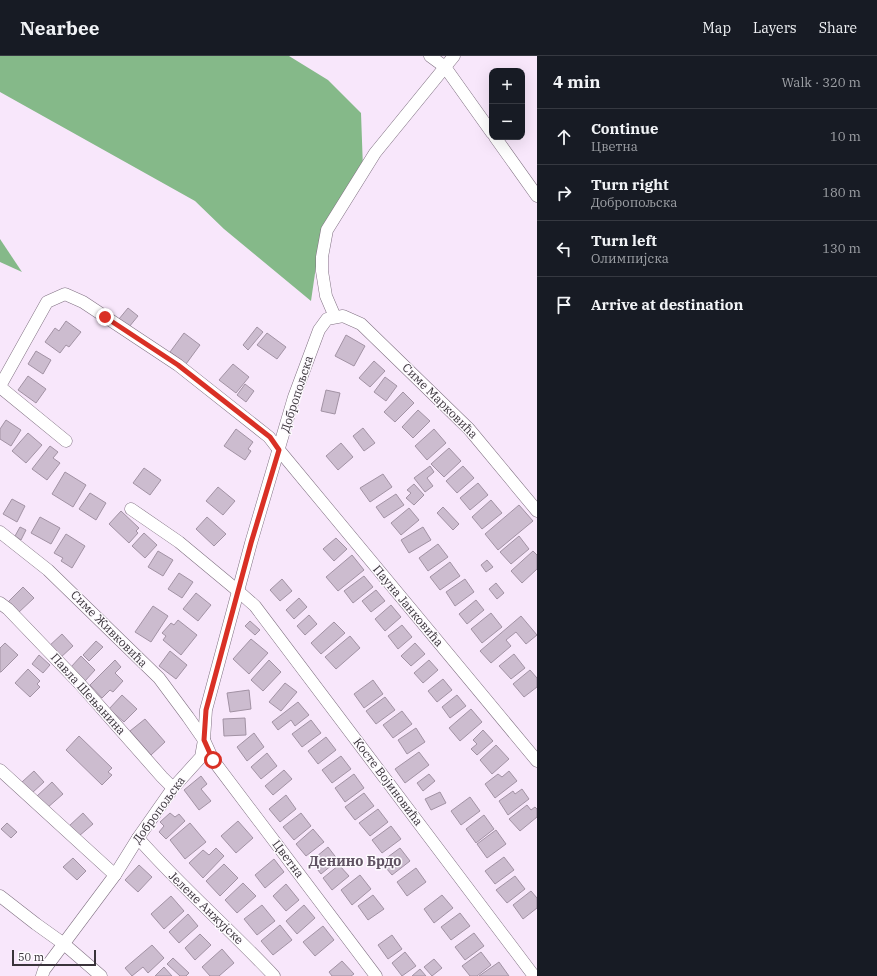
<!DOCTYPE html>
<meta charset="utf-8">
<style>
:root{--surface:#171b24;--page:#242831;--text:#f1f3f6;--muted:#9ea1a6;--line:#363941}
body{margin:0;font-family:"IBM Plex Serif",serif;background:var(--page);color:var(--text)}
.controls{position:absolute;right:12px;top:12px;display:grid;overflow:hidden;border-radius:8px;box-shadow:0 4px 16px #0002}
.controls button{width:36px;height:36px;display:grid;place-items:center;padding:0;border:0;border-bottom:1px solid var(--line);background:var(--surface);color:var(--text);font:20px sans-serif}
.scale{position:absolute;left:12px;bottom:10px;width:84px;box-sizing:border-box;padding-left:4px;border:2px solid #39333a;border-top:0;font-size:11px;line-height:14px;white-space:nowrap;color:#39333a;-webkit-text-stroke:3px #fdfafe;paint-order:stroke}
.stop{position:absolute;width:12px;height:12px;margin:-9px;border:3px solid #d93025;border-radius:50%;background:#fff}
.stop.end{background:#d93025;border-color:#fff;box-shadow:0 1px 4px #0008}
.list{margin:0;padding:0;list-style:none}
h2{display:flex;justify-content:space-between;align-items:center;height:52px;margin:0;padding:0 16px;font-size:17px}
h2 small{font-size:13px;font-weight:400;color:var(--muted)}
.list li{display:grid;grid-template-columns:26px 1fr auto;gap:12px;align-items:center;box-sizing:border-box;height:56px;padding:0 16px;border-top:1px solid var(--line)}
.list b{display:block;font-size:15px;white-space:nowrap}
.list p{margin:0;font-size:13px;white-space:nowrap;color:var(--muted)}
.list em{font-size:13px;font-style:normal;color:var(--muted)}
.icon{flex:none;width:22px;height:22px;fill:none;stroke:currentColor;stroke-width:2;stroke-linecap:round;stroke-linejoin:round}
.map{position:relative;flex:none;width:537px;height:920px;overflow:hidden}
header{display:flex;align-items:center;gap:24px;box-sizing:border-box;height:56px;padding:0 20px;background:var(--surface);border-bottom:1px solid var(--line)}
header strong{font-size:19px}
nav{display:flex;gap:22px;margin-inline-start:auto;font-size:14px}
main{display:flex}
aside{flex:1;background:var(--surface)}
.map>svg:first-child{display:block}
.forest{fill:#85b989}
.building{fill:#ccbccf;stroke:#a292a4}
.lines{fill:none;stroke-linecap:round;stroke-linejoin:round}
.minor-casing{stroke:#807182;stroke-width:13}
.minor{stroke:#fff;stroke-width:12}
.route{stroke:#d93025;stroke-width:5}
.labels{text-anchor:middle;stroke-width:3;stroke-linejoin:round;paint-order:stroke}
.street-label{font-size:12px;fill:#39333a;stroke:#fdfafe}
.quarter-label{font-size:14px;font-weight:bold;fill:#605262;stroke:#fdfafe}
</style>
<header>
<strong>Nearbee</strong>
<nav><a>Map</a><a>Layers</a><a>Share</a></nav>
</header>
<main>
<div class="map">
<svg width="537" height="920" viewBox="0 0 537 920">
<rect width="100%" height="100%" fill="#f8e7fb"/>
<g class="forest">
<polygon points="0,0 289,0 328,24 361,57 363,113 321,176 311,245 224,173 195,145 0,36"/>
<polygon points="0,183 22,216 0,206"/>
</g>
<g class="building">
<polygon points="128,252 138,260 129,271 119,263"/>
<polygon points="66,265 81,276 69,291 66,289 60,297 45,286 55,272 59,275"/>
<polygon points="257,271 263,276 248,294 243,289"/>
<polygon points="184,277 200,289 186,308 170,296"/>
<polygon points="267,277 286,291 277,303 257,289"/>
<polygon points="346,279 365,290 354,310 335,300"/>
<polygon points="36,295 51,304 43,318 28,308"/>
<polygon points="374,305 385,315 370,331 359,322"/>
<polygon points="233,308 249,321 236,337 219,324"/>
<polygon points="28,320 46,333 36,347 18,334"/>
<polygon points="385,321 397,330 386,345 374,336"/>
<polygon points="245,328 254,335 246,346 237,339"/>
<polygon points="326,334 340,337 335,358 321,355"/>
<polygon points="403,336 414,347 395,366 384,356"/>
<polygon points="418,354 430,365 413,382 402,371"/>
<polygon points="6,364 21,374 11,390 0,383 0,373"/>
<polygon points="363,372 375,387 364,395 353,380"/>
<polygon points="236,373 253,386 248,393 251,395 245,404 224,390"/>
<polygon points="434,373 446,387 427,404 415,390"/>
<polygon points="28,377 42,389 26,407 12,395"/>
<polygon points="341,387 353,401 338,414 326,400"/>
<polygon points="50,390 58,396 53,402 60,407 47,424 32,413"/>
<polygon points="449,392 461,405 444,421 431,408"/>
<polygon points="430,410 434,416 427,422 433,430 425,436 414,422"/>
<polygon points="463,410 474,422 457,437 446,425"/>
<polygon points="144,412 161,424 150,439 133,427"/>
<polygon points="65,416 86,429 73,451 52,438"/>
<polygon points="383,418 392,431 370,446 360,432"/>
<polygon points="478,427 488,439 470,454 460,442"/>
<polygon points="414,428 424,439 414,449 406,442 411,437 407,434"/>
<polygon points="218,431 235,445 223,459 206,445"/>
<polygon points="90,437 106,447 96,464 79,453"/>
<polygon points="396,438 404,449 384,462 376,451"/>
<polygon points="12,443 25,450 17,466 3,458"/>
<polygon points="491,444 502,457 482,473 472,461"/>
<polygon points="519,449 533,465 498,494 485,478"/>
<polygon points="443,451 459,468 453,474 437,457"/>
<polygon points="409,452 419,464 401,479 391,467"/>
<polygon points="121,455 139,472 136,475 138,477 129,487 109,468"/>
<polygon points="40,461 60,472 51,488 31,477"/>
<polygon points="207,461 226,478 214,490 196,473"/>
<polygon points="20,471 26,474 21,484 15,480"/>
<polygon points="423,471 431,484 409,497 401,484"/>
<polygon points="144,477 157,489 145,502 132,490"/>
<polygon points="66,478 85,490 72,512 61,505 63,502 54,497"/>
<polygon points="519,480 529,493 511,508 500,496"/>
<polygon points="336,482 347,493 334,505 323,493"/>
<polygon points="438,488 448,501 428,515 419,502"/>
<polygon points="158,495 173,504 163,520 148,511"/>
<polygon points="533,495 537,499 537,513 522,527 511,515"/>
<polygon points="352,499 364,514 338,535 326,521"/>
<polygon points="487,504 493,511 486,516 481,509"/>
<polygon points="450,506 460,520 440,534 430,521"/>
<polygon points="179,517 193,526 182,542 168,533"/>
<polygon points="364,520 373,531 353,547 344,535"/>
<polygon points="282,523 292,535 280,545 270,534"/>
<polygon points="465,523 474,536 455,550 446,536"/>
<polygon points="496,527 504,537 497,543 489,533"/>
<polygon points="23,531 34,542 18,557 8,546"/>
<polygon points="376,534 385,545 371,556 362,545"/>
<polygon points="196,537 211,549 198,565 183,553"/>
<polygon points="299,542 307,551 294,563 286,554"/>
<polygon points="476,544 484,554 467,568 459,558"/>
<polygon points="391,549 401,561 385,575 375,563"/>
<polygon points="153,550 168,560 151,586 135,576"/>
<polygon points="491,557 502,571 482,587 471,573"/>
<polygon points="309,559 317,568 305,579 297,570"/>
<polygon points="521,560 537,579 526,588 516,576 506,584 511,590 491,607 480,595"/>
<polygon points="178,564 197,579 181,599 163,584 166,580 162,577 171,567 174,569"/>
<polygon points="250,565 260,574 255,579 245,570"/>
<polygon points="334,566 345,577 321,598 311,587"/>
<polygon points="402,569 412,581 398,593 388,580"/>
<polygon points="62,578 73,590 59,603 48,591"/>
<polygon points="350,580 360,592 336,613 325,601"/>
<polygon points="251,583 268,597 249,618 233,603"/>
<polygon points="96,585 103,591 89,605 83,599"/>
<polygon points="5,587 18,599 1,616 0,616 0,592"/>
<polygon points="415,587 425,598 411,610 401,600"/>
<polygon points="170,595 187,609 176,623 159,610"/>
<polygon points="514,598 525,612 511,623 499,610"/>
<polygon points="39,599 50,609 43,617 32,608"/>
<polygon points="81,600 95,614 85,625 71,611"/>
<polygon points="115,604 121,611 115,617 123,625 113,636 110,634 102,642 90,629"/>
<polygon points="269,604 281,616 263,635 251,624"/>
<polygon points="429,604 438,614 423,627 414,617"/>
<polygon points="28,613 40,625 37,628 40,631 30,641 15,627"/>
<polygon points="530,614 537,622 537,631 524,641 513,628"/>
<polygon points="443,623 452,634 437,646 428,635"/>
<polygon points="373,624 383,638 364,652 354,638"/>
<polygon points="285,627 297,636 281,655 269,646"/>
<polygon points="249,634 251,653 230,656 227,637"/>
<polygon points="122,639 137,653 124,666 109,653"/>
<polygon points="457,639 466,650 450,662 442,651"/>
<polygon points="385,641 395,654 376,668 366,655"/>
<polygon points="298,646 309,659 295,670 291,664 278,674 272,666"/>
<polygon points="471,653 482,666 460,685 449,672"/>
<polygon points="402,655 412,668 393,682 383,669"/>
<polygon points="245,662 246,679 224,680 223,663"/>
<polygon points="145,663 165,686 151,699 130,675"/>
<polygon points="311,664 321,677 302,691 292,678"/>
<polygon points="416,672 425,686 407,698 398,684"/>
<polygon points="483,674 493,685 477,699 471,693 477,688 473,684"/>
<polygon points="254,677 264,691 247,705 237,691"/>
<polygon points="79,680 112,712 108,716 112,719 102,729 66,694"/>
<polygon points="326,681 336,694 318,708 308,695"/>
<polygon points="496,689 509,703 492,718 480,704"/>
<polygon points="419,696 429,709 405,727 395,713"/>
<polygon points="267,697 277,710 261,723 251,711"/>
<polygon points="341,700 351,713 332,727 322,714"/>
<polygon points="284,714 292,723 273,739 265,730"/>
<polygon points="34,715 44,726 32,737 22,726"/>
<polygon points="509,715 517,725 495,742 485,728 498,718 502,721"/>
<polygon points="354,718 364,732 345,746 335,732"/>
<polygon points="429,718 435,725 423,735 417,727"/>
<polygon points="201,720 207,728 201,733 211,745 199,754 184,734"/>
<polygon points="52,726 63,738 47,752 36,741"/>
<polygon points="522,733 529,743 508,759 499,745 513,735 515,738"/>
<polygon points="440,736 446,747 431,754 425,743"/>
<polygon points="364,737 374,750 355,764 345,751"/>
<polygon points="286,739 296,753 280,766 269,753"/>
<polygon points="470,741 480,755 461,769 451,755"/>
<polygon points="527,749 531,754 535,751 537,753 537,761 520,775 509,763"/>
<polygon points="378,753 388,766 370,780 359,767"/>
<polygon points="83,757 93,768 79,780 69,770"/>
<polygon points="170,757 175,761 179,758 185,765 166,783 159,776 164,770 160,766"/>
<polygon points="301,757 311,770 294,784 283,771"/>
<polygon points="484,759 494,773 476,787 466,773"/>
<polygon points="238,765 253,782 236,797 221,780"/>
<polygon points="7,767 17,776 11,782 1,773"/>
<polygon points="190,767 206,786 185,803 170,784"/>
<polygon points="391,770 401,783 382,797 372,784"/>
<polygon points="313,773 324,786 306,800 296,788"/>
<polygon points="496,774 506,788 487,802 477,788"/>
<polygon points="328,791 338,804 321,818 311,805"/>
<polygon points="216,792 224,800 203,822 189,807 203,794 209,799"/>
<polygon points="400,792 410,805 392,819 381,806"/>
<polygon points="504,801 514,814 495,828 485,815"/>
<polygon points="73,802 86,815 77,824 63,811"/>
<polygon points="274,803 284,816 265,832 255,819"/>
<polygon points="224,808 238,822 220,840 206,825"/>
<polygon points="139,809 152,821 138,836 125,824"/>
<polygon points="339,809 349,820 332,834 323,822"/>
<polygon points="416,812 426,826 407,840 397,826"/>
<polygon points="360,819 371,833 352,849 341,834"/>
<polygon points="515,820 525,833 507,847 496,834"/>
<polygon points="243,827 256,840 237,857 225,844"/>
<polygon points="286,828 299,844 286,855 273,840"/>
<polygon points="531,835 537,842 537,852 523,863 513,849"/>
<polygon points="373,839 384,853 368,864 358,850"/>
<polygon points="442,839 453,852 434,867 424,853"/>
<polygon points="171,840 184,855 164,873 151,858"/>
<polygon points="262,849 275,865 257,879 244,863"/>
<polygon points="304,849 315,862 297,878 286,865"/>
<polygon points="460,857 470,870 451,884 441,871"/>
<polygon points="188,858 198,870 179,887 169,876"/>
<polygon points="280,869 292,884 273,899 261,885"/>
<polygon points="323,870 334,884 315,900 303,886"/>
<polygon points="474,877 484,890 465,904 455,891"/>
<polygon points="200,878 211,889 195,904 185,892"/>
<polygon points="392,879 402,893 388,903 378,889"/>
<polygon points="152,889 164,902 148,917 143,911 132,920 125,912"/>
<polygon points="222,893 234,907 219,920 210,920 202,911"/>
<polygon points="405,896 416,910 402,920 392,907"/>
<polygon points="481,896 491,909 477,920 470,920 462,910"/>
<polygon points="173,902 189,917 186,920 180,920 167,908"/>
<polygon points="434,903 442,912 432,920 424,911"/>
<polygon points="342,905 354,918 351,920 332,920 329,916"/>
<polygon points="499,906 509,920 479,920"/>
<polygon points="164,911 172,920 155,920"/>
<polygon points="420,913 426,920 412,920"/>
</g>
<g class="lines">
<g class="minor-casing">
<g id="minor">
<polyline points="430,0 445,11 492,77"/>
<polyline points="495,81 537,140"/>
<polyline points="335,261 326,240 322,215 322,201 327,174 375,97 454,0"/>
<polyline points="0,330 47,246 65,238 83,246 178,309 269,381 279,394 537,705"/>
<polyline points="0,331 66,385"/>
<polyline points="131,453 179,486 238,535 255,550 534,920"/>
<polyline points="0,476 48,514 159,622 188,661 204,684 213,704 376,920"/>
<polyline points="0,547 8,553 80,628 162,721 173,732"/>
<polyline points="0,714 115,819"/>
<path d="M138 782C181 831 230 873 274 920"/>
<polyline points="0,840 36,868 64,888 101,920"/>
<polyline points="42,920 44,914 115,819 138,782 173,732 201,701 204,684 206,654 251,487 294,341 319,274 327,263 343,260 361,268 469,373 537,455"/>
</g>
</g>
<use href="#minor" class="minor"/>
</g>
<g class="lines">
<polyline class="route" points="105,261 178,309 270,381 279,394 251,487 206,654 204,684 213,704"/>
</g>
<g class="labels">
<g class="street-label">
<text transform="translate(297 338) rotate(-72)" y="4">Добропољска</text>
<text transform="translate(440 345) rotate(45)" y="4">Симе Марковића</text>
<text transform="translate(408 550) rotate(50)" y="4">Пауна Јанковића</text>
<text transform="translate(109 573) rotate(45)" y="4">Симе Живковића</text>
<text transform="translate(88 638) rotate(48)" y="4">Павла Шењанина</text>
<text transform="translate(388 726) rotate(53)" y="4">Косте Војиновића</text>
<text transform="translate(159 754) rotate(-54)" y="4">Добропољска</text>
<text transform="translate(288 803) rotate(53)" y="4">Цветна</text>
<text transform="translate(206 852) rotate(44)" y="4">Јелене Анжујске</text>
</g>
<g class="quarter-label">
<text x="355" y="810">Денино Брдо</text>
</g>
</g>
</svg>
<div class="controls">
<button>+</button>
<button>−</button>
</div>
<div class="scale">50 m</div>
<div class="stop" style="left:213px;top:704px"></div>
<div class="stop end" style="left:105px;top:261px"></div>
</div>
<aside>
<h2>4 min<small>Walk · 320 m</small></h2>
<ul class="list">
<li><svg class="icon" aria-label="ahead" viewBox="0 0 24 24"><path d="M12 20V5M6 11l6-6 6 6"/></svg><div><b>Continue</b><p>Цветна</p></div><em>10 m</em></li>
<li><svg class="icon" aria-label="right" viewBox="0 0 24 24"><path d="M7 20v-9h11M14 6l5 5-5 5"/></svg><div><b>Turn right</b><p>Добропољска</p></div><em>180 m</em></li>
<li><svg class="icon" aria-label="left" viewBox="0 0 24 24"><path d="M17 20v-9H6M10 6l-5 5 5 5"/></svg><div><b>Turn left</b><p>Олимпијска</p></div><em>130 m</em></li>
<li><svg class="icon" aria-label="arrive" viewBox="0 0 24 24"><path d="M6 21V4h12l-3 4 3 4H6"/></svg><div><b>Arrive at destination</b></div></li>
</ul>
</aside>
</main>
